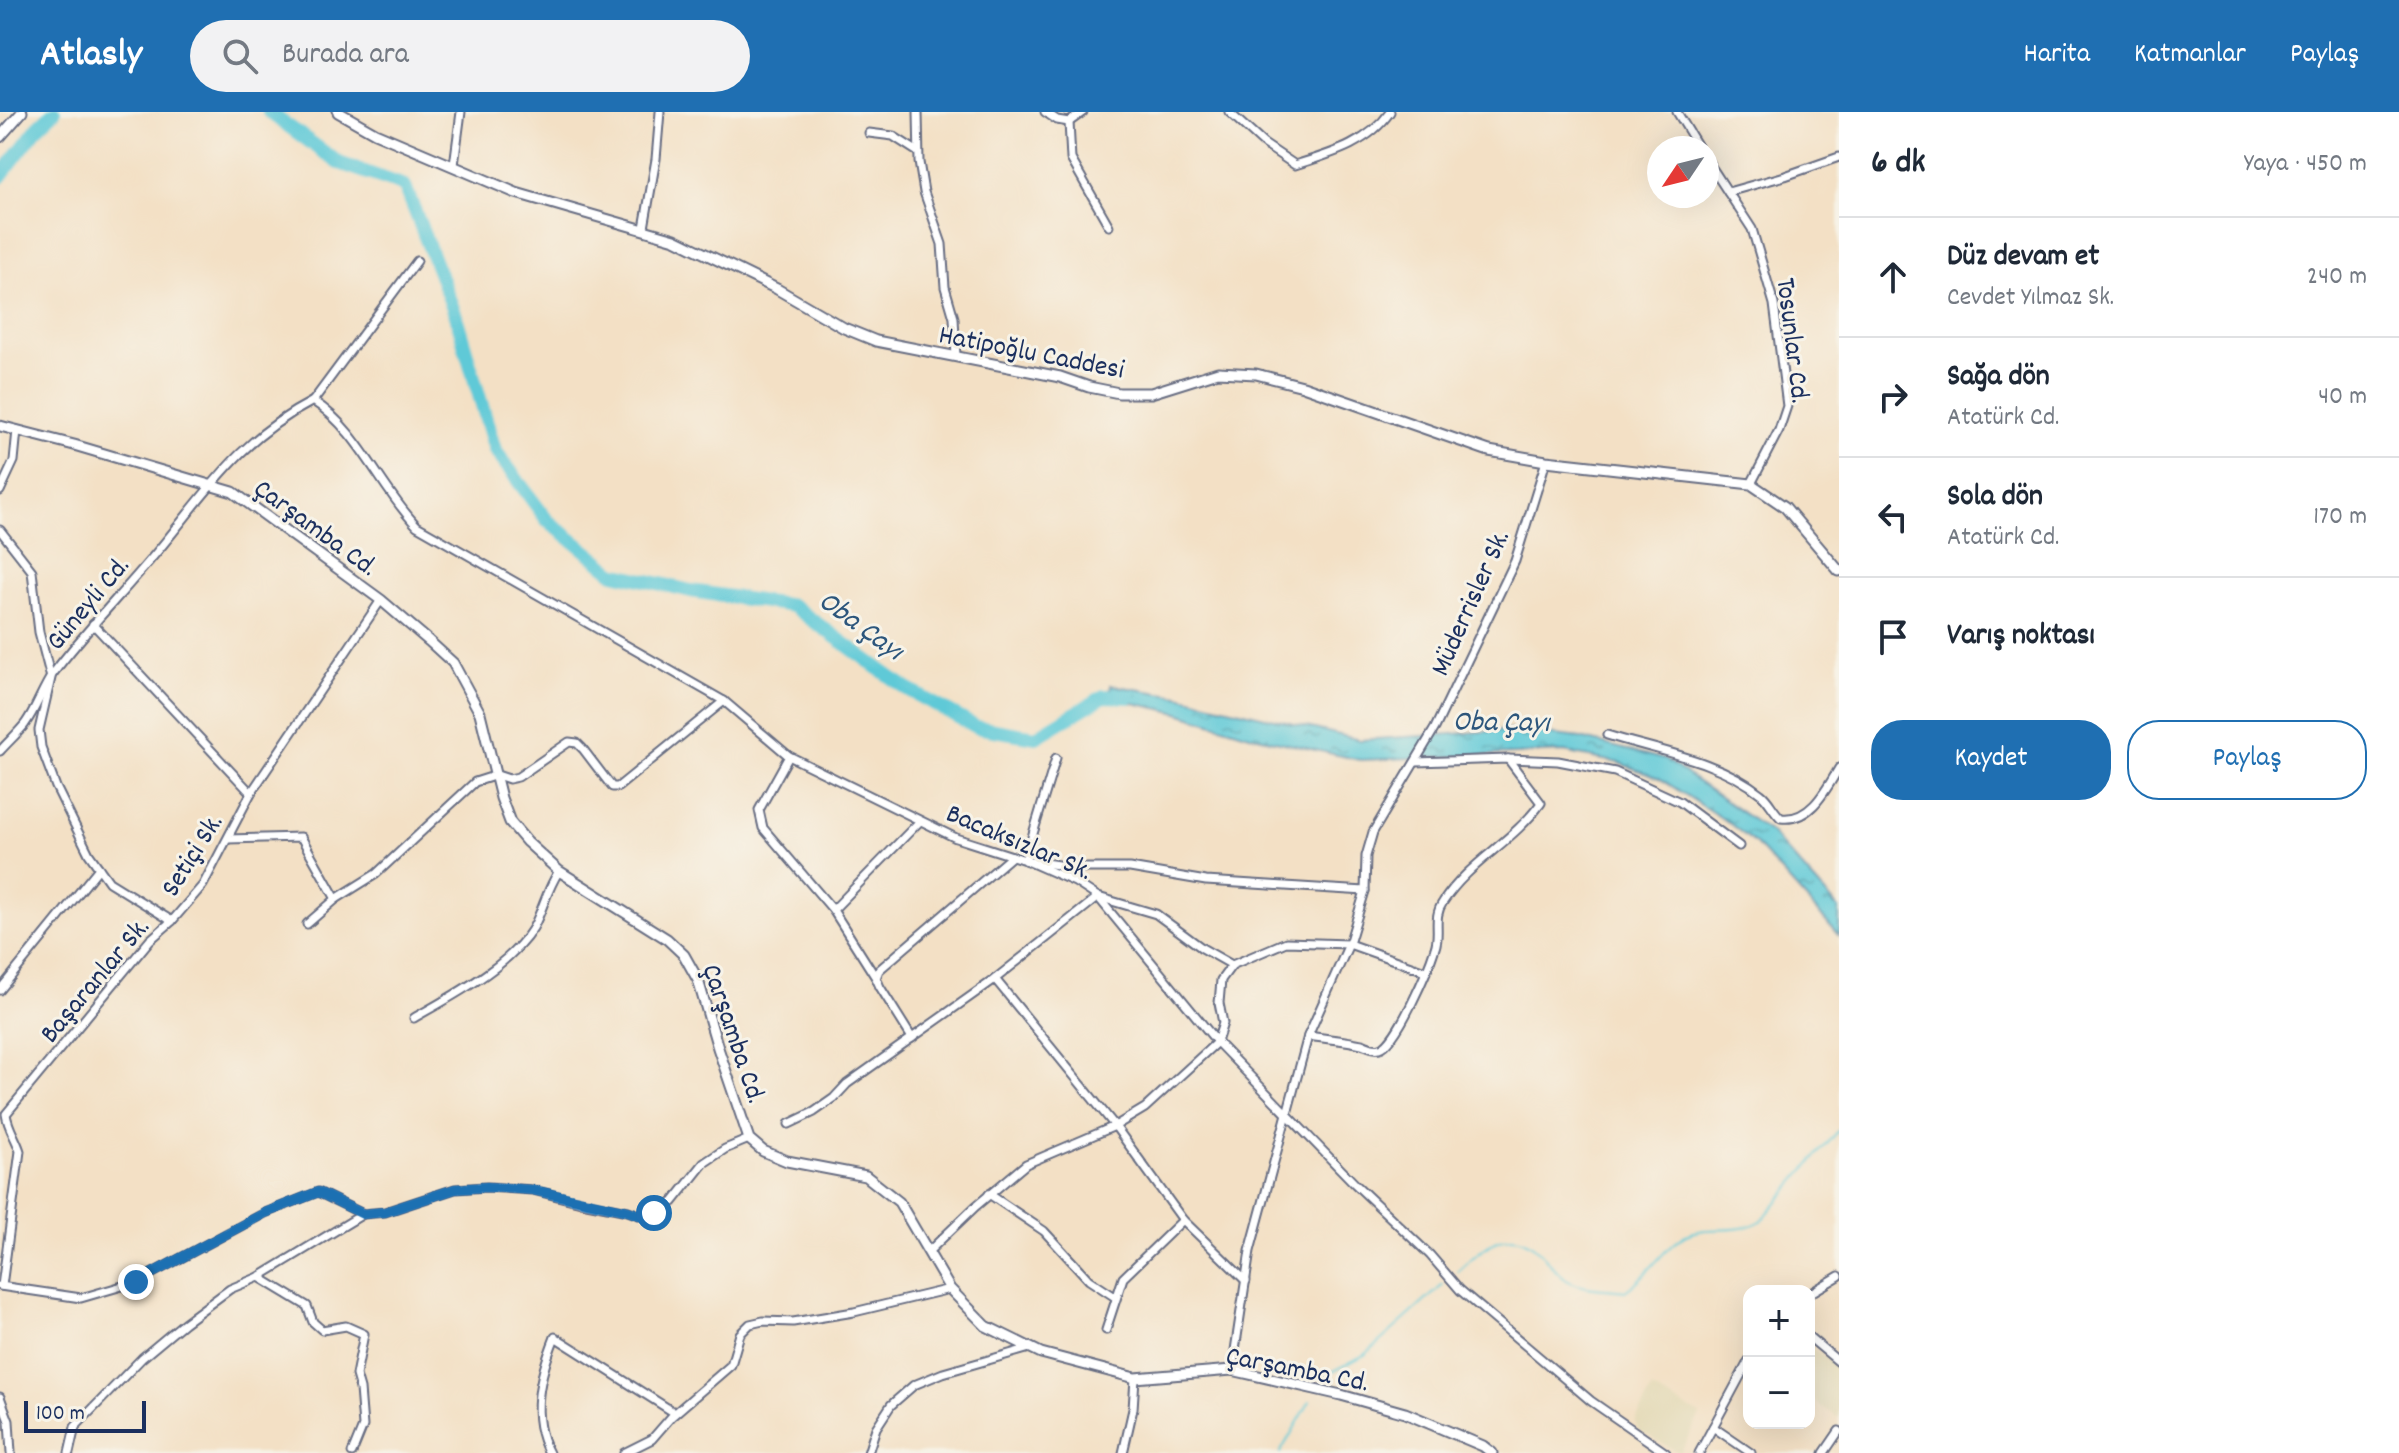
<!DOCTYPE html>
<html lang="tr">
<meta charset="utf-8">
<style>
:root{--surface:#fff;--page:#f2f2f3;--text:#1f2937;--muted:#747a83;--line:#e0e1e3;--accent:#1f6fb2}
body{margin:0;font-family:Dekko,sans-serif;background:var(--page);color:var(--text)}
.controls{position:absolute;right:24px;bottom:24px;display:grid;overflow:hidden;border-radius:16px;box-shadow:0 8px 32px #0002}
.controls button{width:72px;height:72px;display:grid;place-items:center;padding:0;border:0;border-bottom:2px solid var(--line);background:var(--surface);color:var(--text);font:40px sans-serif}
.compass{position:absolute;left:1647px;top:24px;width:72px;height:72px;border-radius:50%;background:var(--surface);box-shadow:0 8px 32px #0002;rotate:235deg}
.scale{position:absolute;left:24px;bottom:20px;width:122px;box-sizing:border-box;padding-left:8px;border:4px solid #1b2f5e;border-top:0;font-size:22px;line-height:28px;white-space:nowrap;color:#1b2f5e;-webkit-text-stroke:6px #f7f3e8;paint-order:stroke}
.stop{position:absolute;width:24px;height:24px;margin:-18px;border:6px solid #1f6fb2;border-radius:50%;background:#fff}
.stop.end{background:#1f6fb2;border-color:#fff;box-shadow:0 2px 8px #0008}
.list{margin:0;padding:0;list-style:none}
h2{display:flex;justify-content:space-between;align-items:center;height:104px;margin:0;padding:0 32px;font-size:34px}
h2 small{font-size:26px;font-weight:400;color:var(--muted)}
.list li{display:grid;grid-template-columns:52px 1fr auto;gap:24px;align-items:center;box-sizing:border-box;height:120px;padding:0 32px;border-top:2px solid var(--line)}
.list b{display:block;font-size:30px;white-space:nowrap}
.list p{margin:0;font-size:26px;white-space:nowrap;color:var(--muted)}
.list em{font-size:26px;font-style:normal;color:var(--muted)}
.actions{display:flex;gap:16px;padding:24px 32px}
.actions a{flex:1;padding:18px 0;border:2px solid var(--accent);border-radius:32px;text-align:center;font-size:28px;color:var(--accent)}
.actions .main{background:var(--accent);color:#fff}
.icon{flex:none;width:44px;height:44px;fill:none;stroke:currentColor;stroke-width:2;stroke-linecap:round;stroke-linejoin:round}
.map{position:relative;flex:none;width:1839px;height:1341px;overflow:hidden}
header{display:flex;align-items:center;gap:48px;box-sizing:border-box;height:112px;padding:0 40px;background:var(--accent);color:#fff}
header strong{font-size:38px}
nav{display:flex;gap:44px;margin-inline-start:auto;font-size:28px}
.search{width:560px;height:72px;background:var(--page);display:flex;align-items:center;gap:20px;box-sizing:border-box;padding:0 28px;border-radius:44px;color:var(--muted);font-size:30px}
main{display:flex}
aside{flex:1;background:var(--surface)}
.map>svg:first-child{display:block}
.built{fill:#e5dbba}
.water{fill:url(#water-ripples);stroke:#3c7c9a;stroke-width:2}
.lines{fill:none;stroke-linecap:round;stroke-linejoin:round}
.stream{stroke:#5ec9d7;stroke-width:2}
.river{stroke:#5ec9d7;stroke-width:14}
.minor-casing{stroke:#676d82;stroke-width:11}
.tertiary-casing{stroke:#676d82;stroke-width:13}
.minor{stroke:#fff;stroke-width:7}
.tertiary{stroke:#fff;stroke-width:9}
.route{stroke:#1f6fb2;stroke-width:10}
.labels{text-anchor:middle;stroke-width:6;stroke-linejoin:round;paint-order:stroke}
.street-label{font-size:28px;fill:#1b2f5e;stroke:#f7f3e8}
.water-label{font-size:30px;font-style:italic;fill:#2c567c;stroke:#f7f3e8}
</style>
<header>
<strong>Atlasly</strong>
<div class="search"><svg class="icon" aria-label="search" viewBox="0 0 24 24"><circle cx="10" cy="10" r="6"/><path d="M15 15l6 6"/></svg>Burada ara</div>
<nav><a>Harita</a><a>Katmanlar</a><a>Paylaş</a></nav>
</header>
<main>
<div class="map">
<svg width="1839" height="1341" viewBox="0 0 1839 1341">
<defs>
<pattern id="water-ripples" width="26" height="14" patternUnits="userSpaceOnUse" patternTransform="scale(2)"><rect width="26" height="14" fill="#5ec9d7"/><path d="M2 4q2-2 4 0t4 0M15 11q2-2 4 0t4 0" fill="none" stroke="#4da4b2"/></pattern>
</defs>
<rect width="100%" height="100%" fill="#f7f3e8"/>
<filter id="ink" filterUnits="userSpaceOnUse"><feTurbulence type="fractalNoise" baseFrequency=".0125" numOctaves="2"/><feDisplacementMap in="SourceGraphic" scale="16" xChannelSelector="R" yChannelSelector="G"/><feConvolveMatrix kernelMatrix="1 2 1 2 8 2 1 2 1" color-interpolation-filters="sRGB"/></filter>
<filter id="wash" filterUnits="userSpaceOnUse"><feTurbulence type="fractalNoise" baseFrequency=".006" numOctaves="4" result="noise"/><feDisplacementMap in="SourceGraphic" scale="32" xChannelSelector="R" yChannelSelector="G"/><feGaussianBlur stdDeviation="1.8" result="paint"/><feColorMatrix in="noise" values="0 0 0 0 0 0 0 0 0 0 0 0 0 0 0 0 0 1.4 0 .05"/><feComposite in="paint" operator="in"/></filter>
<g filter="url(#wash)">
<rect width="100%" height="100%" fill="#f3e0c5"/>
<g class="built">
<polygon points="1809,1234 1839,1256 1839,1306 1809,1286"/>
<polygon points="1652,1277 1700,1303 1680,1341 1638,1318 1635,1310"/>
</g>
<polygon class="water" points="1111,573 1179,584 1360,628 1512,618 1581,626 1666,648 1770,720 1839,797 1839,824 1756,732 1729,711 1659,666 1619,651 1564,640 1360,648 1253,624 1175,600 1110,586"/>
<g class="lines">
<g class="stream">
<path d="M1458 1159C1479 1140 1504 1112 1533 1134 1545 1143 1552 1157 1564 1166 1579 1178 1607 1176 1625 1179 1649 1164 1662 1136 1686 1123 1708 1112 1735 1124 1761 1109L1839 1018"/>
<polyline points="1323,1265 1366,1242 1443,1173"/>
<polyline points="1280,1341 1310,1289"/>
</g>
<g class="river">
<polyline points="269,0 339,51 405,74 456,204 495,338 547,408 614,461 691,479 793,494 907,577 976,615 1036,625 1104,584 1129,585"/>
<polyline points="0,65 39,14 54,0"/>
</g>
</g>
</g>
<g filter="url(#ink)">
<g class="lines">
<g class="minor-casing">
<g id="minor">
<polyline points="918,0 919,50 924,80 942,132 945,175 954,206 956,245"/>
<polyline points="1045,0 1057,8 1069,10 1083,0"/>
<path d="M1229 0 1264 32 1295 53C1330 42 1368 32 1390 0"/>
<polyline points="1677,0 1699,36"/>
<polyline points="1069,10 1071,47 1109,114"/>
<polyline points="869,21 893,24 918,40"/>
<polyline points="1707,48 1752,117 1774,192 1787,294 1779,318 1751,372"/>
<polyline points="454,53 461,0"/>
<polyline points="1728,80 1785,64 1839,45"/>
<polyline points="644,116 656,47 660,0"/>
<polyline points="313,289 417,149"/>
<polyline points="0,379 14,349 17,318"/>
<polyline points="0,418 32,459 39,520 51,566 39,618 41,635 56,675 89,742 109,770 172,809 203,773 251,681 381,488"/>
<polyline points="93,512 251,681"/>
<path d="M1607 623C1658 639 1719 648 1761 682 1769 688 1773 699 1781 706 1810 710 1826 678 1839 656"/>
<path d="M0 639C8 630 18 621 25 612 36 597 42 578 52 563 84 520 122 482 156 441 208 379 238 328 313 289 359 318 380 376 417 414L724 589 789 644 956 726 1025 748 1075 770 1098 785 1156 802 1202 836 1232 853"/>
<polyline points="789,644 759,698 763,716 833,798"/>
<polyline points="1056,646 1025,748 1078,756 1130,756 1206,769 1365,779"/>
<polyline points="1416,650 1508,647 1558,649 1615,660 1680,690 1739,734"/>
<polyline points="228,727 301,725 336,787"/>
<polyline points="307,812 336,787 376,762 475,670 497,663 509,667 518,665 569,630 577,631 583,637 612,675 618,675 724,589"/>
<polyline points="876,866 833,798 920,709"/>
<polyline points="995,867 1115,1014 1183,1108 1246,1169"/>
<polyline points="0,878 99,756"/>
<path d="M414 906C452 884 510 854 533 816 543 797 547 777 559 759"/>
<path d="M1308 924C1326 927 1345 928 1362 932 1368 934 1373 938 1380 936 1397 932 1429 855 1435 836 1441 820 1432 806 1443 790 1469 750 1513 730 1541 691L1508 647"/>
<polyline points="912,926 880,875 876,866 879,858 1012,744"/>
<polyline points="789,1012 814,1000 834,986 847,972 995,867 1098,785 1217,930 1355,1072 1430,1143 1460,1178 1591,1289 1666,1341"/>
<polyline points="989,1082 1044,1119 1089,1168 1115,1185"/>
<polyline points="928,1140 976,1094 1026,1052 1115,1014 1145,996 1217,930 1223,911 1219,891 1221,868 1232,853 1286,830 1349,832 1365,779 1366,744 1373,720 1435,616 1515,449 1546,349"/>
<polyline points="259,1165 307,1194 313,1210 322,1218 346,1214 364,1222 356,1263 360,1277 363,1314 352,1341"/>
<polyline points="0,1174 81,1186 136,1170 265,1101 318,1080 363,1102 385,1100 455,1077 487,1075 533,1078 581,1090 628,1099 639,1103 654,1101 673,1090 704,1051 725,1037 749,1027"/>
<path d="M2 1174 20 1039C16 1026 8 1016 6 1002L150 828 172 809"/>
<polyline points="1809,1182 1839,1164"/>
<polyline points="1106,1218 1123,1166 1183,1108"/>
<polyline points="1809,1225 1839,1250"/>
<polyline points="1232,1258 1250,1139 1308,924 1349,832 1425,859"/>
<polyline points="0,1285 9,1309 11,1341"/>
<polyline points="1713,1315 1751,1341"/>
<polyline points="69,1341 75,1315 142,1246 184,1211 230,1177 259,1165 363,1102"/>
<path d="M549 1341C529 1304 540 1263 555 1225L675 1301"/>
<polyline points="624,1341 652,1327 672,1304 731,1253 740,1222 750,1212 763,1209 793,1210 854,1200 950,1177"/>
<polyline points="868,1341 876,1316 891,1293 914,1273 943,1261 1030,1236"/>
<polyline points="1123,1341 1133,1297 1135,1266"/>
<polyline points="1699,1341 1749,1248"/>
<polyline points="1824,1341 1839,1319"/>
</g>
</g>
<g class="tertiary-casing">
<g id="tertiary">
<polyline points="338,0 375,21 516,81 675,127 777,177 844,216 876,229 1060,265 1089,275 1119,281 1151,281 1218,260 1256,262 1303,274 1489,339 1546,349 1751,372 1785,395 1839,459"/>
<polyline points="0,25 22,0"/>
<polyline points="0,314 74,333 233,380 381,488 429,529 453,551 480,601 501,686 510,710 527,730 559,759 667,827 684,843 698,868 718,936 749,1027 763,1039 787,1049 866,1064 899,1090 950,1177 986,1214 1041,1241 1135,1266 1232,1258 1341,1283 1405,1301 1483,1334 1492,1341"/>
</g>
</g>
<use href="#minor" class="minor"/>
<use href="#tertiary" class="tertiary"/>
</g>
</g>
<g class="lines" filter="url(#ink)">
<polyline class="route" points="136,1170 265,1101 318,1080 363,1102 385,1100 455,1077 487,1075 533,1078 628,1099 639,1103 654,1101"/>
</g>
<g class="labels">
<g class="street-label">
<text transform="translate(1795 228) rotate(83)" y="10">Tosunlar Cd.</text>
<text transform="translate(1032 238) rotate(11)" y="10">Hatipoğlu Caddesi</text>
<text transform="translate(317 414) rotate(36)" y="10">Çarşamba Cd.</text>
<text transform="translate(86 490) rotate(-50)" y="10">Güneyli Cd.</text>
<text transform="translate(1468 490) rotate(-66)" y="10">Müderrisler Sk.</text>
<text transform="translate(1020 728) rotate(23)" y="10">Bacaksızlar Sk.</text>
<text transform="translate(190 742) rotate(-58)" y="10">Setiçi Sk.</text>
<text transform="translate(93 867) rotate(-50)" y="10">Başaranlar Sk.</text>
<text transform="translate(736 921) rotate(71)" y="10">Çarşamba Cd.</text>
<text transform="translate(1298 1255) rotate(11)" y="10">Çarşamba Cd.</text>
</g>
<g class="water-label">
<text transform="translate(862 512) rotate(36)" y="10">Oba Çayı</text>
<text transform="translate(1501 608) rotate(1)" y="10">Oba Çayı</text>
</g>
</g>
</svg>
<div class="controls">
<button>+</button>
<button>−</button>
</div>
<svg class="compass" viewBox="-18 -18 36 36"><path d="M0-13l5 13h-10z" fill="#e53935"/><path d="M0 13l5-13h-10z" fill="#747a83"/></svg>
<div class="scale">100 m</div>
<div class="stop" style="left:654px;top:1101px"></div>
<div class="stop end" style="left:136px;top:1170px"></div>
</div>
<aside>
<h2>6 dk<small>Yaya · 450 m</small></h2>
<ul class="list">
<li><svg class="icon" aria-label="ahead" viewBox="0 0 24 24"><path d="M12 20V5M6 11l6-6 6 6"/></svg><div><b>Düz devam et</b><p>Cevdet Yılmaz Sk.</p></div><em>240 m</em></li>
<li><svg class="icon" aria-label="right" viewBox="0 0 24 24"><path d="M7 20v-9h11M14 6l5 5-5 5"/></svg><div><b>Sağa dön</b><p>Atatürk Cd.</p></div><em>40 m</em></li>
<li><svg class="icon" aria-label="left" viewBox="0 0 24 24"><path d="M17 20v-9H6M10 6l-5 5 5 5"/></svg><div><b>Sola dön</b><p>Atatürk Cd.</p></div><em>170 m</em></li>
<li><svg class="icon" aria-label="arrive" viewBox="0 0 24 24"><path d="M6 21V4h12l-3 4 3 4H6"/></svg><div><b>Varış noktası</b></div></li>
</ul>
<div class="actions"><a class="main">Kaydet</a><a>Paylaş</a></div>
</aside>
</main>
